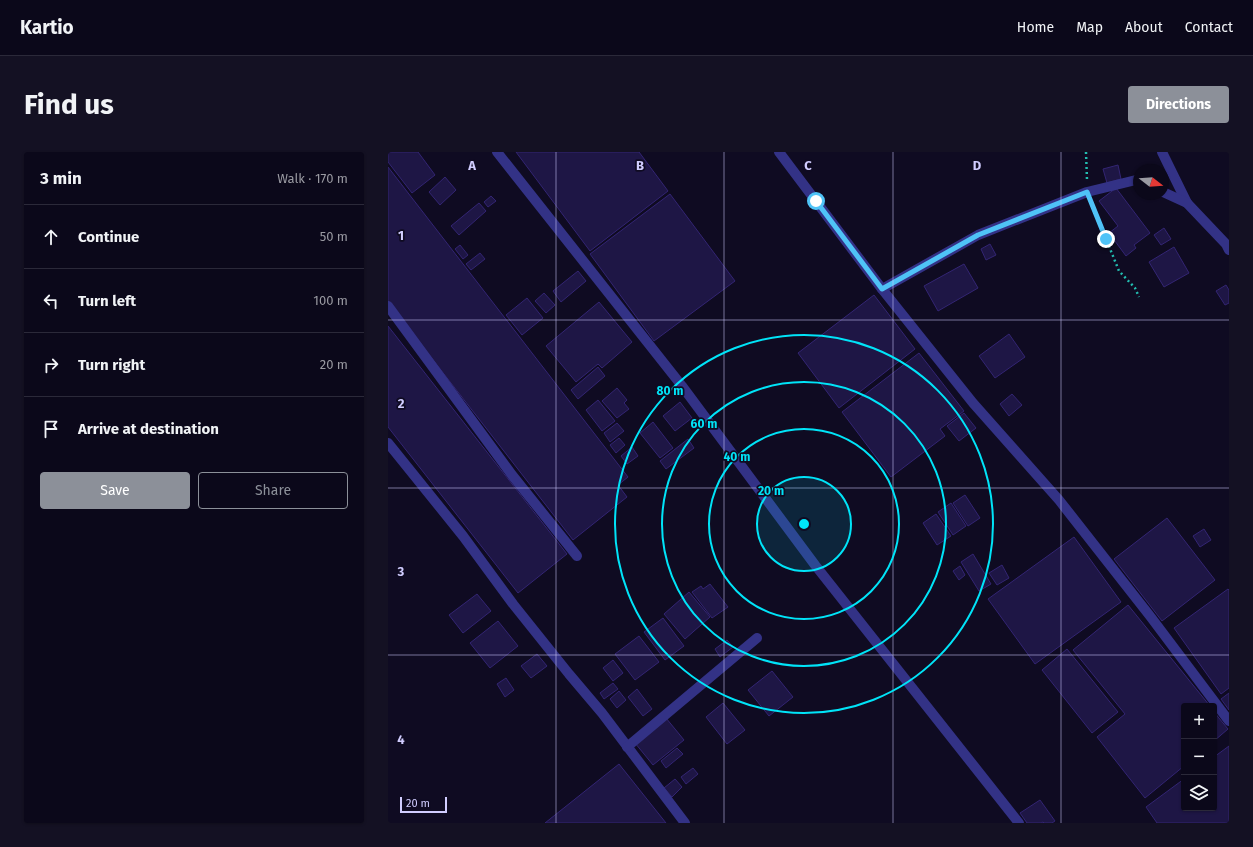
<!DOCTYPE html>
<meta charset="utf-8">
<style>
:root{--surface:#0b081a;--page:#141123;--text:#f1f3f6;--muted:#9a9aa2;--line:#2b2939;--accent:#8c9099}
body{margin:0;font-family:"Fira Sans",sans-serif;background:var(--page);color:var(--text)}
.controls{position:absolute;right:12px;bottom:12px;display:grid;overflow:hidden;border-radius:4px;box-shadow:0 1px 3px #0004}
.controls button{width:36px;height:36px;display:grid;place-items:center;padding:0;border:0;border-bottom:1px solid var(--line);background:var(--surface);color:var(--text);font:20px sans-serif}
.compass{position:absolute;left:745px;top:12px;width:36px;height:36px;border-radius:50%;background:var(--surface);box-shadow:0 1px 3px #0004;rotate:107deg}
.scale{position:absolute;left:12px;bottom:10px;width:47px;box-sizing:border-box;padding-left:4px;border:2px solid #d1cdff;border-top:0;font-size:11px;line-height:14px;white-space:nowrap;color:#d1cdff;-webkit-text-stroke:3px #0f0b22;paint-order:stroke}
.stop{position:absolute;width:12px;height:12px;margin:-9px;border:3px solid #4fc3f7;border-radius:50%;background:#fff}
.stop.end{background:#4fc3f7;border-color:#fff;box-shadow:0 1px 4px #0008}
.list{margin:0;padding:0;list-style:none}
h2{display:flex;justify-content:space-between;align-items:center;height:52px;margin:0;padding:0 16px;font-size:17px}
h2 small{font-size:13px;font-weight:400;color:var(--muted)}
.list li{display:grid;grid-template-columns:26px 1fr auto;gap:12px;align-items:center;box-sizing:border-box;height:64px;padding:0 16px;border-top:1px solid var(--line)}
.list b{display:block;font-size:15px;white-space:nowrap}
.list em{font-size:13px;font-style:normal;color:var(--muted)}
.actions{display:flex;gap:8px;padding:12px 16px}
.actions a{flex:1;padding:9px 0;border:1px solid var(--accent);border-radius:4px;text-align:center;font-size:14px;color:var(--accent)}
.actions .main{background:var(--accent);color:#fff}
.icon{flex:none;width:22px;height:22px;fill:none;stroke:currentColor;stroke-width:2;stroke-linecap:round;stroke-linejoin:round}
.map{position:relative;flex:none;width:841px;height:671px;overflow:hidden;border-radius:4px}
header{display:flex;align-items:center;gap:24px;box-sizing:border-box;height:56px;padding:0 20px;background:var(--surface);border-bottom:1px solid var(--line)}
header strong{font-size:19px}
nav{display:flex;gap:22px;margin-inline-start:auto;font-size:14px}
.intro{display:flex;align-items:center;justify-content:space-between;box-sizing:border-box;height:96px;padding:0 24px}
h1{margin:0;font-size:28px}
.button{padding:10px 18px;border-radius:4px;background:var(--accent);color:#fff;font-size:14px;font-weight:700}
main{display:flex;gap:24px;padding:0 24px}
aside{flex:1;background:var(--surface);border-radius:4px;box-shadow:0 1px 3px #0004}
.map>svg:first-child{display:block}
.building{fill:#1e1645;stroke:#332573}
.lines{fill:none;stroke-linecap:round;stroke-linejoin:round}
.path{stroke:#23bdb0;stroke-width:2.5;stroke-dasharray:2 3;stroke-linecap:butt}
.minor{stroke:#333286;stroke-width:10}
.route{stroke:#4fc3f7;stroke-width:5}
.grid{fill:none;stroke:#d1cdff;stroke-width:1;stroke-opacity:0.55}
.ring{fill:none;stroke:#00e4f8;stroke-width:2}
.grid-label{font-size:13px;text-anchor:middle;font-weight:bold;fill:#d1cdff;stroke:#0f0b22;stroke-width:3.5;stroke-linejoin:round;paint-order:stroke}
.centre{fill:#00e4f8;stroke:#0f0b22;stroke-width:2}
.ring-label{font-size:12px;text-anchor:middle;font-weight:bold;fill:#00e4f8;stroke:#0f0b22;stroke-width:3.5;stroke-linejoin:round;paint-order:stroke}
</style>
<header>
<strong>Kartio</strong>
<nav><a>Home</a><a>Map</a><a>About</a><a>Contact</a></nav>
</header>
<div class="intro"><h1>Find us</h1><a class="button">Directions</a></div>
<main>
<aside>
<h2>3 min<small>Walk · 170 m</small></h2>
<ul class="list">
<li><svg class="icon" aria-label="ahead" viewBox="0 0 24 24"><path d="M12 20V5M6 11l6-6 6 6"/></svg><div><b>Continue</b></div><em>50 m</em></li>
<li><svg class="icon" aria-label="left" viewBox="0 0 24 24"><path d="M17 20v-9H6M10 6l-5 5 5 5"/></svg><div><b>Turn left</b></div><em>100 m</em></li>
<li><svg class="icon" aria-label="right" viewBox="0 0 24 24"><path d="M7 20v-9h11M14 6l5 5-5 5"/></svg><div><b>Turn right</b></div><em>20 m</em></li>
<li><svg class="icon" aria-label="arrive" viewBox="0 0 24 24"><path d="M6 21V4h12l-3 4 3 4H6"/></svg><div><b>Arrive at destination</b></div></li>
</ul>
<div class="actions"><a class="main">Save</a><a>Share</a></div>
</aside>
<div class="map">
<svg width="841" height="671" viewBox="0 0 841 671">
<rect width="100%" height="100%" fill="#0f0b22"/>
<g class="building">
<polygon points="0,0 30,0 47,23 24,41 0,10"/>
<polygon points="128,0 251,0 280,39 202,99"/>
<polygon points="730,13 733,27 719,31 715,17"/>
<polygon points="0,15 240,325 230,333 239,345 185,388 0,150"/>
<polygon points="57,25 68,38 52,53 41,40"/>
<polygon points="728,36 762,81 746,93 748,96 738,104 721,81 730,74 711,49"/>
<polygon points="282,42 347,129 266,189 202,102"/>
<polygon points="103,44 108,49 100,55 96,50"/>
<polygon points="91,51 98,59 71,83 63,74"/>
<polygon points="776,76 783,87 773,93 766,83"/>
<polygon points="602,92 608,103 598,108 593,97"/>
<polygon points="72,93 80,103 75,107 67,97"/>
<polygon points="786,95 801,121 776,135 761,110"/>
<polygon points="92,101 97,107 83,118 78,112"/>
<polygon points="576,112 590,136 550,159 536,134"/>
<polygon points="190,119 198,129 173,150 165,139"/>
<polygon points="838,133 841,138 841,151 837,153 828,139"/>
<polygon points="156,141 167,153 158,161 147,149"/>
<polygon points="486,143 527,197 451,256 410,201"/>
<polygon points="139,146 155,166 134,183 118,163"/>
<polygon points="211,150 244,190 214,216 210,212 188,230 158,194"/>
<polygon points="0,174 179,402 130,441 0,275"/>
<polygon points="621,182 637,205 607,226 591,204"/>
<polygon points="531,201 576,259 552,277 557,284 503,325 454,260"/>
<polygon points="210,215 217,224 190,247 183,238"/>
<polygon points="229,236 239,248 236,251 241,257 229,266 214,249"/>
<polygon points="624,242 634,253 621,264 612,252"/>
<polygon points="210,248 227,269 214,279 198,258"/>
<polygon points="292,250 304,266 287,279 275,264"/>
<polygon points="576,261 588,276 571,289 559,274"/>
<polygon points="265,270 285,296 272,306 252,281"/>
<polygon points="229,271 236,279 222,290 216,281"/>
<polygon points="231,286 237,293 228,301 222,293"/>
<polygon points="300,287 306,296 278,317 272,309"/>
<polygon points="244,295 250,304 239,312 233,304"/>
<polygon points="577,343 592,366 580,374 565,351"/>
<polygon points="563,351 578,374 565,383 550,360"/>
<polygon points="548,362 563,384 549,393 535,371"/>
<polygon points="779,366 827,428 774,469 726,407"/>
<polygon points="816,377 823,388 812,395 805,384"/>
<polygon points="686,385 733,450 647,512 600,447"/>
<polygon points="585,402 603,432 591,439 573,410"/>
<polygon points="614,413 621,426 609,433 601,421"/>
<polygon points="572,414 577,423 571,428 565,419"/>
<polygon points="322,432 340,455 324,466 304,440 313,434 315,437"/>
<polygon points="840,437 841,438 841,536 833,542 786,476"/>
<polygon points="301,440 322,465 297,487 276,462"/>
<polygon points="89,442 103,459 75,481 61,463"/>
<polygon points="740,453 822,554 796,554 796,614 757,646 709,585 737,562 685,498"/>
<polygon points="275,466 296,494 277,508 256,480"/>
<polygon points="110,469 130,494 102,516 82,491"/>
<polygon points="251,484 271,510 247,528 227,502"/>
<polygon points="339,488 345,495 332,505 327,497"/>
<polygon points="679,497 730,560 704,581 654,518"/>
<polygon points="149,502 159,514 143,526 133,514"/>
<polygon points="225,508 235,521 225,529 215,516"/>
<polygon points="384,519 405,545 381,564 360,538"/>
<polygon points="118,526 126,538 117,545 109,532"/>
<polygon points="225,531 230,537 216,547 212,541"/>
<polygon points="249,537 264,557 255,564 240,545"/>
<polygon points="231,539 238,548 229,556 222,547"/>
<polygon points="841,541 841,558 833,547"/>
<polygon points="335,551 357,578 339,592 318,565"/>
<polygon points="826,560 840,577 826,589"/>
<polygon points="278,566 296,588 265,613 247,591"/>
<polygon points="841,594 841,671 769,671 758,655 796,627 796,656 826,656 826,605"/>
<polygon points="289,596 295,602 278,616 273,609"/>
<polygon points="231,612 278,671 157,671"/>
<polygon points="305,616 310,622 298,632 293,625"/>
<polygon points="287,627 294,635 284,645 276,636"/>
<polygon points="652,648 667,669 664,671 656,671 655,670 653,671 639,671 632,661"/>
</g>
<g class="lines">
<g class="path">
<polyline points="698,0 699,28"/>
<polyline points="704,52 731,119 747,136 751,145"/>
</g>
<g class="minor">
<polyline points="109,0 294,234 427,413 631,671"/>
<polyline points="391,0 494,137 585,251 671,348 762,464 841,569"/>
<polyline points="774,0 799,51"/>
<polyline points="775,40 799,51 838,92 841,98"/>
<polyline points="494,137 590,83 699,40 748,28 751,29"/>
<polyline points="0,154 124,323 189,404"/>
<polyline points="0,291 75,384 125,452 181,522 214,561 297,671"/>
<polyline points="239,595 369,486"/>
</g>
</g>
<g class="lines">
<polyline class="route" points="428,49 494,137 590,83 699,40 718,87"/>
</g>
<path class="grid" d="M168 0V671M336 0V671M505 0V671M673 0V671M0 168H841M0 336H841M0 503H841"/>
<circle cx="416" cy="372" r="47" fill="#00e4f8" fill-opacity=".12"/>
<g class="ring">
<circle cx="416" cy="372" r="47"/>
<circle cx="416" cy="372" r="95"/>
<circle cx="416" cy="372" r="142"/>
<circle cx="416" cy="372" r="189"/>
</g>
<g class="grid-label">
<text x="84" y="18">A</text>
<text x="252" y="18">B</text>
<text x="420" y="18">C</text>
<text x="589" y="18">D</text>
<text x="13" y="88">1</text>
<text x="13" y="256">2</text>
<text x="13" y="424">3</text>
<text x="13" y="592">4</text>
</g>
<circle cx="416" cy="372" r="6" class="centre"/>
<g class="ring-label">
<text x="282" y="243">80 m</text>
<text x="316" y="276">60 m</text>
<text x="349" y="309">40 m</text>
<text x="383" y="343">20 m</text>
</g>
</svg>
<div class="controls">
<button>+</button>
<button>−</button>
<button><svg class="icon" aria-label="layers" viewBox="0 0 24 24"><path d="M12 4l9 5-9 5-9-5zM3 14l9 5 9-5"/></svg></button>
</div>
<svg class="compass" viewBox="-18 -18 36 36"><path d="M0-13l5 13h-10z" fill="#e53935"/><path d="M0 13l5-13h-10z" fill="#9a9aa2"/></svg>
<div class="scale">20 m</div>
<div class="stop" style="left:428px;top:49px"></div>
<div class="stop end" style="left:718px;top:87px"></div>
</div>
</main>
